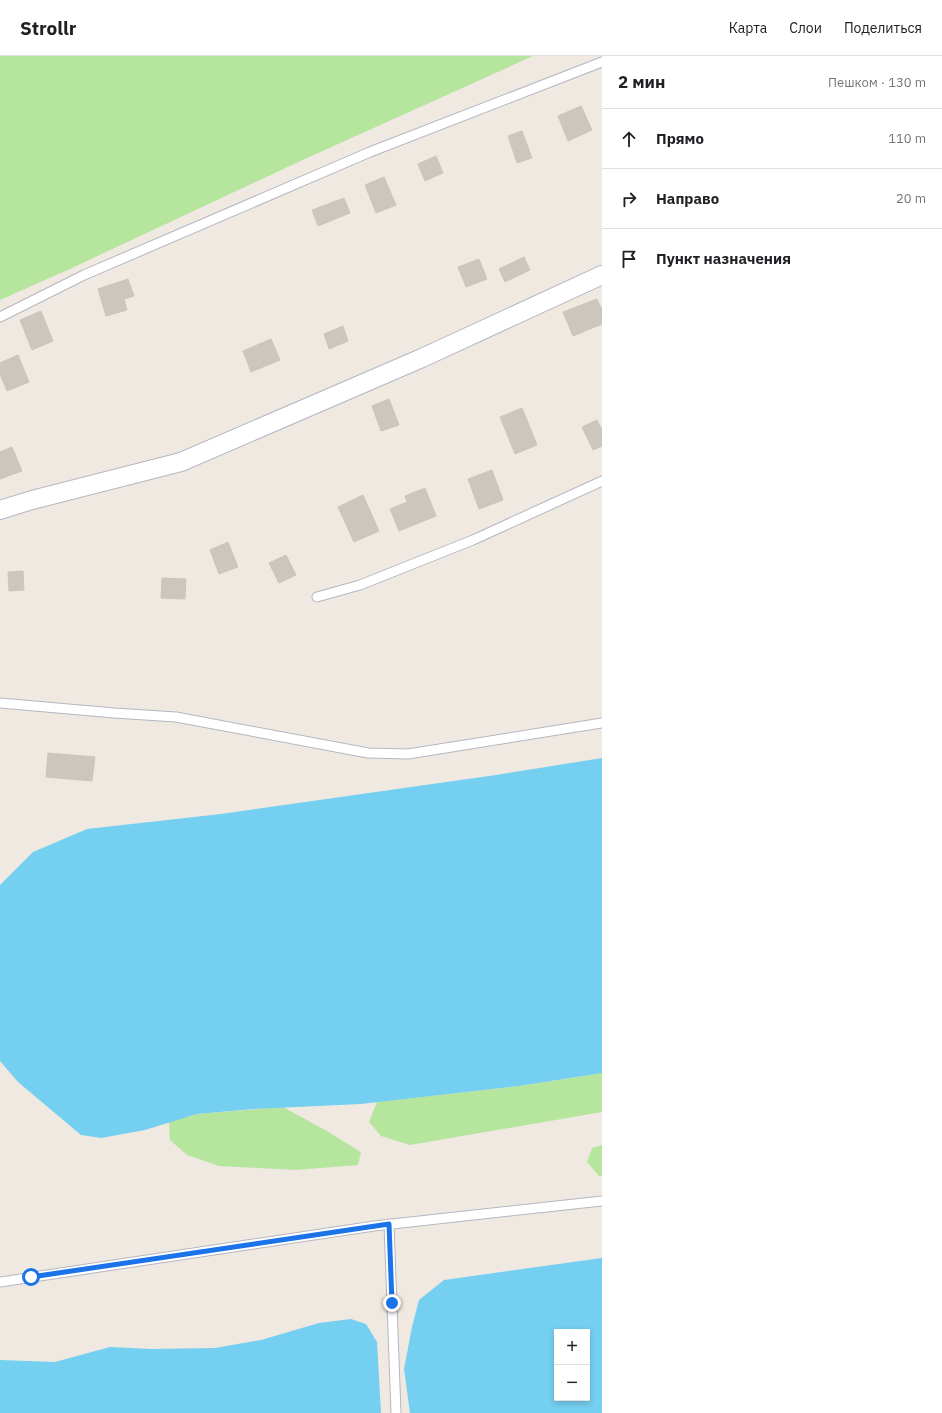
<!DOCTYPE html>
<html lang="ru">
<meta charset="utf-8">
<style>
:root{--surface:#fff;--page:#f6f6f6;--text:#202124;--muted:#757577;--line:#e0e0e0}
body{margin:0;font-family:"IBM Plex Sans",sans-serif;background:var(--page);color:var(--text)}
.controls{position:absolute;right:12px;bottom:12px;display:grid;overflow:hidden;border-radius:0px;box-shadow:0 2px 6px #0003}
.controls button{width:36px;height:36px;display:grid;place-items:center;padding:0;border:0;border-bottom:1px solid var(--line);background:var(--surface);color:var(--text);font:20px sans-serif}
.stop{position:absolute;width:12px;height:12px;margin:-9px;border:3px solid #1a73e8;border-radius:50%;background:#fff}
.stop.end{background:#1a73e8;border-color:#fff;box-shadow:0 1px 4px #0008}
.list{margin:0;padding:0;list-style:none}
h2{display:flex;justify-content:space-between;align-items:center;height:52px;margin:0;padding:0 16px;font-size:17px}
h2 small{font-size:13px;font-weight:400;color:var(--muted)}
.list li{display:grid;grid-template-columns:26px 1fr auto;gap:12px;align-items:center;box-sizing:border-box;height:60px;padding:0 16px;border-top:1px solid var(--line)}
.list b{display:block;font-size:15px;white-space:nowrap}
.list em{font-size:13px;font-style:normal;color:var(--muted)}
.icon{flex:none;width:22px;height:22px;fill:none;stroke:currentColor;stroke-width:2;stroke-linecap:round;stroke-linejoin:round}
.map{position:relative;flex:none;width:602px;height:1357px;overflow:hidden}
header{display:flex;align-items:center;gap:24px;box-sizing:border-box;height:56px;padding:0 20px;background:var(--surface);border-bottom:1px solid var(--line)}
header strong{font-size:19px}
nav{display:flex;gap:22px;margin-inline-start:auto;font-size:14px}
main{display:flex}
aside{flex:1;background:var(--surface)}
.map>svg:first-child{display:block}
.green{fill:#b6e59e}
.water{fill:#75cff0;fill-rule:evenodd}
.building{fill:#cbc7bf;stroke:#cbc5ba}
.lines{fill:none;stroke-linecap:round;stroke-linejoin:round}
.service-casing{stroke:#b4b7c1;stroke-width:11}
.minor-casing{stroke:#b4b7c1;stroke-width:20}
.service{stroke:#fff;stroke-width:9}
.minor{stroke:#fff;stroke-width:18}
.route{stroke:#1a73e8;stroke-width:5}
</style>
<header>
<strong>Strollr</strong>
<nav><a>Карта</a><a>Слои</a><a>Поделиться</a></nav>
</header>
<main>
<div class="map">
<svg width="602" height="1357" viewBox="0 0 602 1357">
<rect width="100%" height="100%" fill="#efe9e1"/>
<g class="green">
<polygon points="0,0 533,0 296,107 72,212 0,244"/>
<polygon points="602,1017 602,1056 410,1089 381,1080 369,1066 377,1046 519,1030"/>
<polygon points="283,1051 325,1074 361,1096 358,1109 296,1114 219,1110 187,1099 170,1084 169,1066 197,1058"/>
<polygon points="602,1089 602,1120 599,1120 587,1106 592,1092"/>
</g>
<g class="water">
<polygon points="602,702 602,1017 519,1030 361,1048 254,1053 197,1058 145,1074 101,1082 81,1079 18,1026 0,1005 0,829 33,796 87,773 221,758 496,719"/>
<path d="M602 1202V1357H410L404 1313 412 1271 419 1244 444 1224ZM557 1276H587V1342H557Z"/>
<polygon points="351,1263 366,1268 377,1286 381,1357 0,1357 0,1304 55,1306 110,1291 151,1293 215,1292 261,1284 319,1267"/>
</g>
<g class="building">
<polygon points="581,50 592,74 568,85 558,60"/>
<polygon points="522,75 532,102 517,107 508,80"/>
<polygon points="436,100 443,117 425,125 418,108"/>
<polygon points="384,121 396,149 376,157 365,129"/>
<polygon points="344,142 350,157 318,170 312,154"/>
<polygon points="524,201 530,214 505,226 499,213"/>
<polygon points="479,203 487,223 466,231 458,211"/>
<polygon points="128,223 134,240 124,243 127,254 106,260 98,233"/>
<polygon points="597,243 602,254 602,268 573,280 563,256"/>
<polygon points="41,255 53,285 32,294 20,264"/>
<polygon points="343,270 348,285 329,293 324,278"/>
<polygon points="271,283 280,304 251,316 243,295"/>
<polygon points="18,299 29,326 7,335 0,318 0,307"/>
<polygon points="389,343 399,369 381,375 372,350"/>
<polygon points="522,352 537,389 515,398 500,361"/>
<polygon points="597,364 602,374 602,390 593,394 582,371"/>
<polygon points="12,391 22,415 0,423 0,396"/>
<polygon points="492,414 503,444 479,453 468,423"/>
<polygon points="425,432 436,460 399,475 390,453 407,446 405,440"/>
<polygon points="363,439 379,475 354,486 338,451"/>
<polygon points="228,486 238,511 219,518 210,494"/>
<polygon points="286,499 296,519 279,527 269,507"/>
<polygon points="23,515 24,534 9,535 8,516"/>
<polygon points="162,522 186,523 185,543 161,542"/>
<polygon points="48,697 95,701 92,725 46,721"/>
</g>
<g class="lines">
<g class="service-casing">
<g id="service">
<polyline points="0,261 84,219 370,96 602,6"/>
<polyline points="317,541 360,529 473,484 602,425"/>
<polyline points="0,647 114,657 176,661 368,697 408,698 602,667"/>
<polyline points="389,1168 396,1357"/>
<polyline points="0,1226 374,1170 602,1145"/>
</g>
</g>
<g class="minor-casing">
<polyline id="minor" points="0,454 32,444 181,406 422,302 602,219"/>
</g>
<use href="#service" class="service"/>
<use href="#minor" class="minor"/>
</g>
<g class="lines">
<polyline class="route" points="31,1221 389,1168 392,1247"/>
</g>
</svg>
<div class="controls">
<button>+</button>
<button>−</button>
</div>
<div class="stop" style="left:31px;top:1221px"></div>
<div class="stop end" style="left:392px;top:1247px"></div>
</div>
<aside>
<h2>2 мин<small>Пешком · 130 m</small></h2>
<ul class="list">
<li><svg class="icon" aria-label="ahead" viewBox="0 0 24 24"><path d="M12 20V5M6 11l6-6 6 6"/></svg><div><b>Прямо</b></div><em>110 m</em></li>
<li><svg class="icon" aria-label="right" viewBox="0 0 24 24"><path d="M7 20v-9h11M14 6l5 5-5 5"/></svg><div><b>Направо</b></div><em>20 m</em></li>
<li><svg class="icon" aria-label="arrive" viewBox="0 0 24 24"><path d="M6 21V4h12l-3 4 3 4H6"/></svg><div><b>Пункт назначения</b></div></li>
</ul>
</aside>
</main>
